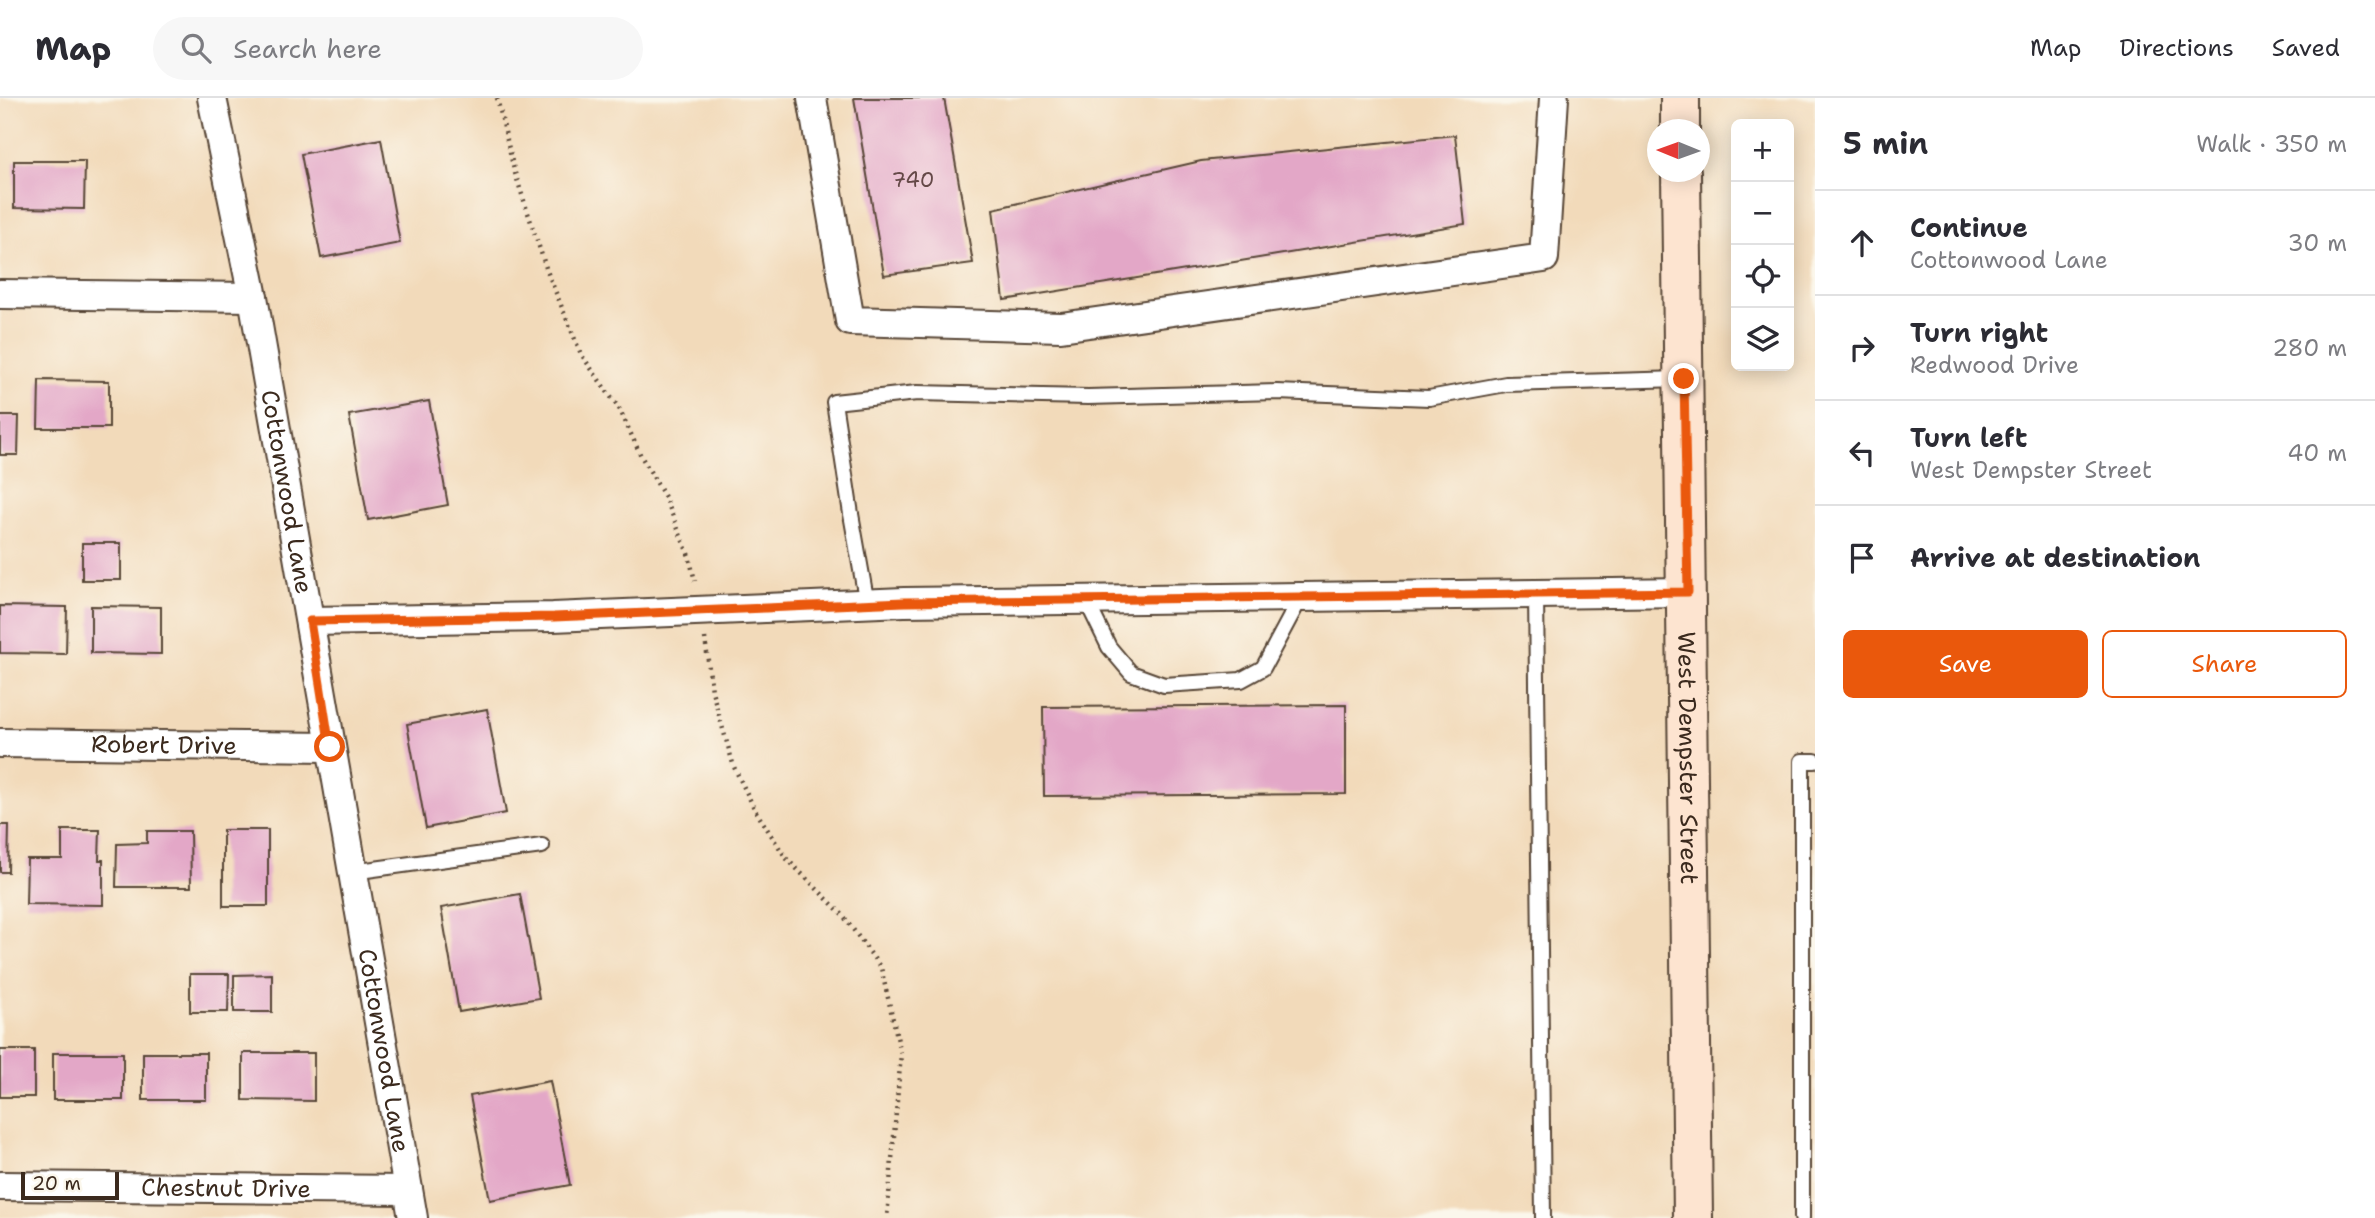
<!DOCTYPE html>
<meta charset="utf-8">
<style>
:root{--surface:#fff;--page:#f7f7f7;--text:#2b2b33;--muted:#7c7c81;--line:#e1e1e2;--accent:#ea580c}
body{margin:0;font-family:"Shantell Sans",sans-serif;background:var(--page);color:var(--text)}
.controls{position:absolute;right:21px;top:21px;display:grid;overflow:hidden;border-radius:10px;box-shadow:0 4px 18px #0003}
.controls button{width:63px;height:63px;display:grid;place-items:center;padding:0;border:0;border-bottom:2px solid var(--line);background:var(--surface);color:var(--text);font:35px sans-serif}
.compass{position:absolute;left:1647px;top:21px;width:63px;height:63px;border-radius:50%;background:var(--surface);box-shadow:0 4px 18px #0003;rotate:271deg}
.scale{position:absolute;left:21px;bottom:18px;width:98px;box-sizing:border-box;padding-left:7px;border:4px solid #3b2a1e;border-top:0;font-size:19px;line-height:24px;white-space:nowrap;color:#3b2a1e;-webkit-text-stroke:5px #fbf7ec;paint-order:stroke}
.stop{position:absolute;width:21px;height:21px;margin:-16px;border:5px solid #ea580c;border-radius:50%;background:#fff}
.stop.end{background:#ea580c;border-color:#fff;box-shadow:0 2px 7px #0008}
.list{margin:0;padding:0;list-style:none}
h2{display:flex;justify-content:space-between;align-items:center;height:91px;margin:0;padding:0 28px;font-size:30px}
h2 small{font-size:23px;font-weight:400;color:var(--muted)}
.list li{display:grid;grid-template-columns:46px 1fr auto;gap:21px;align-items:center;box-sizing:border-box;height:105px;padding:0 28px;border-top:2px solid var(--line)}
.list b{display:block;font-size:26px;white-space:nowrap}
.list p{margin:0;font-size:23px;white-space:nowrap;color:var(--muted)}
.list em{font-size:23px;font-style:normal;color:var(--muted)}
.actions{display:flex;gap:14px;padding:21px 28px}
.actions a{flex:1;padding:16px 0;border:2px solid var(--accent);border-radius:10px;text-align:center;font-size:24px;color:var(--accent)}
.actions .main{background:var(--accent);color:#fff}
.icon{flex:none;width:38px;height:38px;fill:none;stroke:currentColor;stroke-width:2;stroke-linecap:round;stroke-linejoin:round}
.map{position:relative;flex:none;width:1815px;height:1120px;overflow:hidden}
header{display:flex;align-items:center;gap:42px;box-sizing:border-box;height:98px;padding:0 35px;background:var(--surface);border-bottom:2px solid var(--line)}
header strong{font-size:33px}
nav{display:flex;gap:38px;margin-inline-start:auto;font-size:24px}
.search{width:490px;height:63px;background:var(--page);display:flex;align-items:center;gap:18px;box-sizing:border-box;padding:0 24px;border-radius:38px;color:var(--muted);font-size:26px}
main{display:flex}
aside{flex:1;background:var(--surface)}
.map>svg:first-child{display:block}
.building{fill:#e3a7c7}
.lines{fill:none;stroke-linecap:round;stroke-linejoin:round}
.service-casing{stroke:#564435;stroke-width:18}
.minor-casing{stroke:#564435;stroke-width:32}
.secondary-casing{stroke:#564435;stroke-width:42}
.path{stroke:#564435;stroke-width:4.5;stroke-dasharray:2 5;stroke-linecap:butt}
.service{stroke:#fff;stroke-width:14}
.minor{stroke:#fff;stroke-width:28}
.secondary{stroke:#fde4d0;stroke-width:38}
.route{stroke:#ea580c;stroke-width:9}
.labels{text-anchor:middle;stroke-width:6;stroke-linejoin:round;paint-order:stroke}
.number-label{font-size:21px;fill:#654948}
.street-label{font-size:24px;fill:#3b2a1e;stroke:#fbf7ec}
</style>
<header>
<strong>Map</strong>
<div class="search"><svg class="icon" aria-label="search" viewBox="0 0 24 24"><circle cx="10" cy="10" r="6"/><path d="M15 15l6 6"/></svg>Search here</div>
<nav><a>Map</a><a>Directions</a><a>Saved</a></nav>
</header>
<main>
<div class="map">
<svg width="1815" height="1120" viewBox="0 0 1815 1120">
<rect width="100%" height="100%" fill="#fbf7ec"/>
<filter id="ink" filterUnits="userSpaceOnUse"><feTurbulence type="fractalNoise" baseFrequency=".0143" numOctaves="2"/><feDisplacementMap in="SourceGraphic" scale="14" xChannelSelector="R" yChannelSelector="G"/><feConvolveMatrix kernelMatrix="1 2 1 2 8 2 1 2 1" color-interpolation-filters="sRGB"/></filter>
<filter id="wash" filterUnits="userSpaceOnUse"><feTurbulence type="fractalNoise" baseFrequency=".00686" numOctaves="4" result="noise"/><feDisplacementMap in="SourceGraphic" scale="28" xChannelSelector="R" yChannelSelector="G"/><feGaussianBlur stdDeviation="1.57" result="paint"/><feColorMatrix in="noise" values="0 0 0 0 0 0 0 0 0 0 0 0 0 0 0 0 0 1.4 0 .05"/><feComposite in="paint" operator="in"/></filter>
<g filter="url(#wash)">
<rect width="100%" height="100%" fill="#f2daba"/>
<g id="blocks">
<g class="building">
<polygon points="854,0 944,0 973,165 884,177"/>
<polygon points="1455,37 1465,126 1004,202 993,111 1201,63"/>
<polygon points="381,41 400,145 321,160 301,56"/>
<polygon points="14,63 85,63 84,111 14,110"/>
<polygon points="39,282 109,283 109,330 38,330"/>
<polygon points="429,303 448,407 368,422 349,317"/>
<polygon points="0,318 19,318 18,357 0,357"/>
<rect x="82" y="445" width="39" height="37"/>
<polygon points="0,508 67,509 66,556 0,555"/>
<polygon points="91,508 161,509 161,556 91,555"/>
<polygon points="1346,607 1346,696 1044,698 1043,609"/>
<polygon points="487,611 506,715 426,730 407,626"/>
<polygon points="0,727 9,727 8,774 0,774"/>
<polygon points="62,732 100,732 99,762 103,762 103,807 26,806 27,761 62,761"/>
<rect x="223" y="732" width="45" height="76"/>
<polygon points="147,733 190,733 191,789 116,789 117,746 147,745"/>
<polygon points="520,796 539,900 459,914 441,810"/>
<polygon points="190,876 229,876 228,914 190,914"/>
<polygon points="272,876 272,914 234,914 234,877"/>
<rect x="0" y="952" width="34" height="47"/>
<rect x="53" y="955" width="70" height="47"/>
<rect x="143" y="955" width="63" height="47"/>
<polygon points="243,955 314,955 314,1003 243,1002"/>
<polygon points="550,983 570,1087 490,1102 470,998"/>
</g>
</g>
</g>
<g filter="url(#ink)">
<use href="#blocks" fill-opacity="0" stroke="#564435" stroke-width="2"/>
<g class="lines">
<g class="service-casing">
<g id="service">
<polyline points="1536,496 1543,1120"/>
<polyline points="1086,502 1109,549 1131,575 1164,587 1241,582 1263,570 1301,499"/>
<polyline points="867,506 851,416 834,304 917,295 1088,299 1277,294 1429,300 1506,286 1681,281"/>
<polyline points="352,774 542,748"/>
<polyline points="1802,1120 1802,663 1815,663"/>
</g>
</g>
<g class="minor-casing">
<g id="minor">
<path id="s1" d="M212 0 253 199 413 1120"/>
<polyline points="812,0 850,223 1061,229 1544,160 1554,0"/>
<polyline points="0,196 253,199"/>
<polyline points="310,523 553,519 904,504 1688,494"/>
<path id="s2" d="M0 645 330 649"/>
<path id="s3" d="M0 1088 408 1092"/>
</g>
</g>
<g class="secondary-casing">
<g id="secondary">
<polyline points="1680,0 1680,32"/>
<path id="s4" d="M1681 74 1693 1120"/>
</g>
</g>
<g class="path">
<polyline points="497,0 514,72 547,173 581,256 620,312 641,358 665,399 689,458 695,483"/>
<polyline points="705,540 712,593 734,669 755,712 786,760 842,816 881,870 901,956 887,1120"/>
</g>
<use href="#service" class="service"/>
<use href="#minor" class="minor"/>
<use href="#secondary" class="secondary"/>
</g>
</g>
<g class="lines" filter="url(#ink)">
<polyline class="route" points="330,649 310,523 554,519 904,504 1688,494 1684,281"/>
</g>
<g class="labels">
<g class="number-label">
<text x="913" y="89">740</text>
</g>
<g class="street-label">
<text dy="8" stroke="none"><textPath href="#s1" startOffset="401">Cottonwood Lane</textPath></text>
<text dy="8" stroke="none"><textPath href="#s2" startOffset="164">Robert Drive</textPath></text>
<text dy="8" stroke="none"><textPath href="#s4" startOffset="586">West Dempster Street</textPath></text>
<text dy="8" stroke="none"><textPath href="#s1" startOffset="968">Cottonwood Lane</textPath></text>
<text dy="8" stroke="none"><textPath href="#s3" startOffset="226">Chestnut Drive</textPath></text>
</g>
</g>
</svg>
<div class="controls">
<button>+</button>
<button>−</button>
<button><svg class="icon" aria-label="locate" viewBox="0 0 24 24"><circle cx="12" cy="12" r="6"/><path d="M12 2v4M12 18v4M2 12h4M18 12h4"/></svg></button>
<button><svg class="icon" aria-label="layers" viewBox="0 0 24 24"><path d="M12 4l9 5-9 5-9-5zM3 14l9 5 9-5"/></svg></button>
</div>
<svg class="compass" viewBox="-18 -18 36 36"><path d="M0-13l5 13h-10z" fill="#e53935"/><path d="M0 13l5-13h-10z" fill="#7c7c81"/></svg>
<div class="scale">20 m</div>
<div class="stop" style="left:330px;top:649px"></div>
<div class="stop end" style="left:1684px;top:281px"></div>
</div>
<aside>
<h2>5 min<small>Walk · 350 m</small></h2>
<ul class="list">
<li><svg class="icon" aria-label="ahead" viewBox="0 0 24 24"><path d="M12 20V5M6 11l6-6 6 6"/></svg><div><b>Continue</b><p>Cottonwood Lane</p></div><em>30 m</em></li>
<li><svg class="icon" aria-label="right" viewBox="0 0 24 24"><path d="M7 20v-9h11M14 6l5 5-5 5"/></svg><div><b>Turn right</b><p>Redwood Drive</p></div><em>280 m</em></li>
<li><svg class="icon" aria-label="left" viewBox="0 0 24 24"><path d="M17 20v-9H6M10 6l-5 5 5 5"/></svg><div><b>Turn left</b><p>West Dempster Street</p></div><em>40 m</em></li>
<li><svg class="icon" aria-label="arrive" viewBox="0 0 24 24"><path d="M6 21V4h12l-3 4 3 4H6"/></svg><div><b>Arrive at destination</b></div></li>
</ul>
<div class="actions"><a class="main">Save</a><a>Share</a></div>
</aside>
</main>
